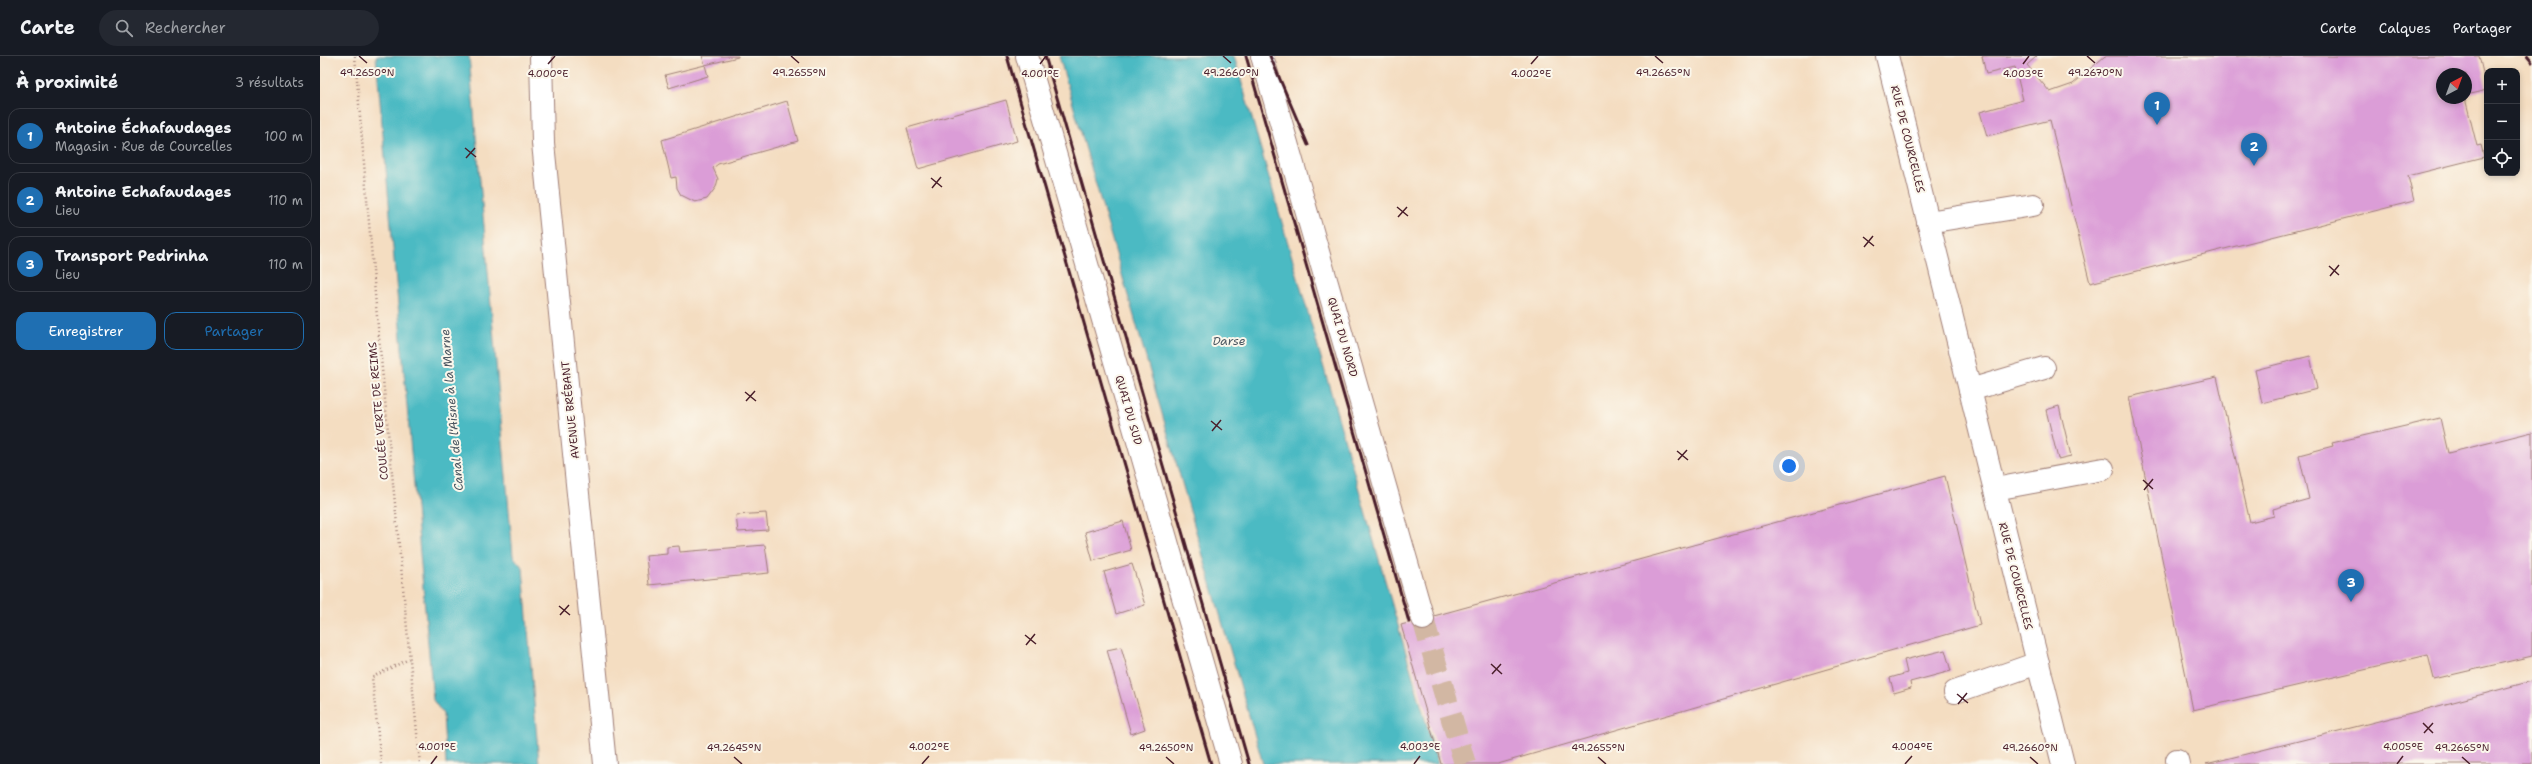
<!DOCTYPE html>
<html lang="fr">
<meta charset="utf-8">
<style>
:root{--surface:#171b24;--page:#242831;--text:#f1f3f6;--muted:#9ea1a6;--line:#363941;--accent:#1f6fb2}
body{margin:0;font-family:"Shantell Sans",sans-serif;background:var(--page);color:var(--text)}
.controls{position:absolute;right:12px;top:12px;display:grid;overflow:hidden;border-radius:8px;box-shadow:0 2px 6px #0003}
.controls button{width:36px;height:36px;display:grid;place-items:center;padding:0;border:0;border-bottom:1px solid var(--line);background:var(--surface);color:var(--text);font:20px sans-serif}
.compass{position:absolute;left:2116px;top:12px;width:36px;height:36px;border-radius:50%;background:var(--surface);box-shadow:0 2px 6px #0003;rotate:41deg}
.you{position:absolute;left:1469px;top:410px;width:14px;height:14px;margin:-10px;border:3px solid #fff;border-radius:50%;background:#1a73e8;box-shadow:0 0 0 6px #1a73e833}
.badge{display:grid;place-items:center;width:26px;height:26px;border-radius:50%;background:var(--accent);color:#fff;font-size:13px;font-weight:700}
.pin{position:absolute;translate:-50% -33px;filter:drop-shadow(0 1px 2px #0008)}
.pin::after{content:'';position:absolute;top:21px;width:14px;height:12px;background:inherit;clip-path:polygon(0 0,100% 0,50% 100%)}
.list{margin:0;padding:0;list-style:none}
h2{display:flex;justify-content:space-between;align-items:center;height:52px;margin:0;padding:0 16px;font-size:17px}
h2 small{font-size:13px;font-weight:400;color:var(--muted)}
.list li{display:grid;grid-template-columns:26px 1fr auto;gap:12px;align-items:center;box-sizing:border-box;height:56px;margin:0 8px 8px;padding:0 8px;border:1px solid var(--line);border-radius:12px}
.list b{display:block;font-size:15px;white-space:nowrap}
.list p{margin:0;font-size:13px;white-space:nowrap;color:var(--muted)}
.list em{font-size:13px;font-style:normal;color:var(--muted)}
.actions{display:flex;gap:8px;padding:12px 16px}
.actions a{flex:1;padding:9px 0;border:1px solid var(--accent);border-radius:12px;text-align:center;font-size:14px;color:var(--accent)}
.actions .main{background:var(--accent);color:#fff}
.icon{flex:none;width:22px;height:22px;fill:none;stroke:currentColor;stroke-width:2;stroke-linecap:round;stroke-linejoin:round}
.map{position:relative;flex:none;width:2212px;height:708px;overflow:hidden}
header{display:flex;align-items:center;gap:24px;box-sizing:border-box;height:56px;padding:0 20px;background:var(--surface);border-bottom:1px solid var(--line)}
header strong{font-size:19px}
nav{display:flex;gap:22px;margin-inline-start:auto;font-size:14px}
.search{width:280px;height:36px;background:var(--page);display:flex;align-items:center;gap:10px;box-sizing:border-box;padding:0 14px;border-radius:22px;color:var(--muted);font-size:15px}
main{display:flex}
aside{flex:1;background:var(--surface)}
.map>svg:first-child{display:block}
.water{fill:#4bbac3;stroke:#4a6c77}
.building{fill:#db9dd7}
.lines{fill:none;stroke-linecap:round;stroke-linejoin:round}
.minor-tunnel{stroke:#d2b7a3;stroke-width:22;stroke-dasharray:22 11;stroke-linecap:butt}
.minor-casing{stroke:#9f7e76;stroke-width:24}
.path{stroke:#9f7e76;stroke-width:2.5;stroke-dasharray:1 3;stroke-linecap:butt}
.minor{stroke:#fff;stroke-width:22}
.rail{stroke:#4a1f2b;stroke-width:3}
.ticks{fill:none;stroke:#4a1f2b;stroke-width:1.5}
.labels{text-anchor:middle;stroke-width:4;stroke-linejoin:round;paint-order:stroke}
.street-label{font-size:11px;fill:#4a1f2b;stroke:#fbf7ec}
.water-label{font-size:12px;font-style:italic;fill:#4a5560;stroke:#fbf7ec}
.ticks-label{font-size:10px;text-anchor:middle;fill:#4a1f2b;stroke:#fbf7ec;stroke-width:4;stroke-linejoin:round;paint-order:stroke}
</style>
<header>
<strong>Carte</strong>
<div class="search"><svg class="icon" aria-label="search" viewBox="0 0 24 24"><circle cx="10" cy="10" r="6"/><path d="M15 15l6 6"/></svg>Rechercher</div>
<nav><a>Carte</a><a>Calques</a><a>Partager</a></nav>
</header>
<main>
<aside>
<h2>À proximité<small>3 résultats</small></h2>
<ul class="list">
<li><span class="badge">1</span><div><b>Antoine Échafaudages</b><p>Magasin · Rue de Courcelles</p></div><em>100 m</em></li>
<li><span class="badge">2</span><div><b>Antoine Echafaudages</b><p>Lieu</p></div><em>110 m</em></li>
<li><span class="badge">3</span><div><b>Transport Pedrinha</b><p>Lieu</p></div><em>110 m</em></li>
</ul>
<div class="actions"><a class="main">Enregistrer</a><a>Partager</a></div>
</aside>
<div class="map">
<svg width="2212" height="708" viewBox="0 0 2212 708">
<rect width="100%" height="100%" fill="#fbf7ec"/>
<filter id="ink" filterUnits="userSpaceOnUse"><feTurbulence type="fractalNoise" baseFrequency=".025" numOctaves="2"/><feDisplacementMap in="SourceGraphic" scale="8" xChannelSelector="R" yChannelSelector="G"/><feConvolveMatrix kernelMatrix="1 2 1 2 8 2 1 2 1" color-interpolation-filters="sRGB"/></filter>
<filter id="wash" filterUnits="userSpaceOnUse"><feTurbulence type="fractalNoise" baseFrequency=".012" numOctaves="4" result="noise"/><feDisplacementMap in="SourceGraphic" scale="16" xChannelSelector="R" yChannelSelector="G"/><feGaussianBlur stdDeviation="0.9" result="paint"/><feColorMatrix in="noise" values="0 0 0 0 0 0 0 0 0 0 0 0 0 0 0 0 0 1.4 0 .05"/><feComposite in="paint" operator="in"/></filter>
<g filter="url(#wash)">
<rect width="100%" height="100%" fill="#f4ddc1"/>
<g class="water">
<polygon points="56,0 149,0 193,500 203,512 219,708 126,708 123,658 113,644"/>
<polygon points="739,0 914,0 1118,708 943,708"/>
</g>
<g id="blocks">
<g class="building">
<polygon points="382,0 418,0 418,1 385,9"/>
<polygon points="1662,0 1717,0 1707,9 1730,36 1753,28 1785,0 2159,0 2167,34 2146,39 2146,18 2122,18 2122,42 2145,42 2157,90 2161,89 2164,101 2088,120 2094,145 1770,227 1730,64 1667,80 1660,56 1703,44 1695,11 1666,18"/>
<polygon points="385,9 388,20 349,32 345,19"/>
<polygon points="686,44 697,85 598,113 587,72"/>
<polygon points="467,45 478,85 398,108 393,112 398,123 396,131 387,143 375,146 361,139 357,132 356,121 351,122 342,84"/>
<polygon points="1990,300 1997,333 1942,347 1935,314"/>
<polygon points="1897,321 1930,466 1954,460 1953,453 1989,443 1979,399 2013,390 2012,387 2120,362 2128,397 2212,376 2212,600 2114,623 2108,599 1873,654 1809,341"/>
<polygon points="1739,350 1751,400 1738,403 1726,354"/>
<polygon points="1625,420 1660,569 1178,708 1121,708 1081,569"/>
<polygon points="446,457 448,474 418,476 416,459"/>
<polygon points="803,465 811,494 773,505 765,476"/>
<polygon points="445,489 449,517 329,529 326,500 347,498 347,491 359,490 360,496"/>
<polygon points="812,508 825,549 796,558 784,516"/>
<polygon points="801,591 825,673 811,678 787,594"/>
<polygon points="1625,594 1631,615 1590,626 1591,632 1574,637 1570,622 1587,617 1584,604"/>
<polygon points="2212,625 2212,708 1886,708 2107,653"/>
</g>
</g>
</g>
<g filter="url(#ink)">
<use href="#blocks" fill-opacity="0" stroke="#9f7e76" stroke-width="1"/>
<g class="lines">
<polyline class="minor-tunnel" points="1103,563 1145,708"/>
<g class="minor-casing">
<g id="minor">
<polyline points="221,0 223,87 285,708"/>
<polyline points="707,0 911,708"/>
<polyline points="942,0 1103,563"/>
<polyline points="1567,0 1743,708"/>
<polyline points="1608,166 1713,149"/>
<polyline points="1650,334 1724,312"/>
<polyline points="1675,433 1783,413"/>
<polyline points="1635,636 1718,607"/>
<polyline points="1857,704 1858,708"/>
</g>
</g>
<g class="path">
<polyline points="35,0 56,250 100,708"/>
<polyline points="61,708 52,621 89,603"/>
</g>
<use href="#minor" class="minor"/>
<g class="rail">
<polyline points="687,0 891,708"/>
<polyline points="725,0 929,708"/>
<polyline points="926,0 1089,566"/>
<polyline points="950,0 988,89"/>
<polyline points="2207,0 2212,6"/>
</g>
</g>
</g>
<path class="ticks" d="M39 0 47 7M471 0 479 7M903 0 911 7M1335 0 1343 7M1767 0 1775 7M228 8 235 0M720 8 726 0M1211 8 1218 0M1703 8 1709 0M145 92 156 101M146 102 155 92M611 122 622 131M612 132 621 121M1077 151 1088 160M1078 161 1087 151M1543 181 1554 190M1544 191 1553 180M2009 210 2019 219M2010 220 2019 209M425 336 436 345M426 345 435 335M891 365 902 374M892 375 901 364M1357 395 1368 404M1358 404 1367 394M1823 424 1833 433M1824 434 1833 423M239 550 250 559M240 559 249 549M705 579 716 588M706 589 715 578M1171 608 1182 618M1172 618 1181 608M1637 638 1648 647M1638 648 1647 637M2103 667 2113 677M2104 677 2113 667M414 701 422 708M846 701 854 708M1278 701 1286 708M1710 701 1718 708M2142 701 2150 708M111 708 117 700M602 708 609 700M1094 708 1100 700M1585 708 1592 700M2077 708 2083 700"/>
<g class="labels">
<g class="street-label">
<text transform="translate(1588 83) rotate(76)" y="4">RUE DE COURCELLES</text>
<text transform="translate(1023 281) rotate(74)" y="4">QUAI DU NORD</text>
<text transform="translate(250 354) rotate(-96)" y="4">AVENUE BRÉBANT</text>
<text transform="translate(809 354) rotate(74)" y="4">QUAI DU SUD</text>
<text transform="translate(58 355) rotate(-95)" y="4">COULÉE VERTE DE REIMS</text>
<text transform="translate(1696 520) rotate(76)" y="4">RUE DE COURCELLES</text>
</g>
<g class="water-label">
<text x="909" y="289">Darse</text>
<text transform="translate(132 354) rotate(-95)" y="4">Canal de l'Aisne à la Marne</text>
</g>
</g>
<g class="ticks-label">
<text x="47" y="20">49.2650°N</text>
<text x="479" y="20">49.2655°N</text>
<text x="911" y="20">49.2660°N</text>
<text x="1343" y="20">49.2665°N</text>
<text x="1775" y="20">49.2670°N</text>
<text x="228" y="21">4.000°E</text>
<text x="720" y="21">4.001°E</text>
<text x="1211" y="21">4.002°E</text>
<text x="1703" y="21">4.003°E</text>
<text x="117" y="694">4.001°E</text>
<text x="609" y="694">4.002°E</text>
<text x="1100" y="694">4.003°E</text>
<text x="1592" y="694">4.004°E</text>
<text x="2083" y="694">4.005°E</text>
<text x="414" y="695">49.2645°N</text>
<text x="846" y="695">49.2650°N</text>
<text x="1278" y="695">49.2655°N</text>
<text x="1710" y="695">49.2660°N</text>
<text x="2142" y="695">49.2665°N</text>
</g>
</svg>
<div class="controls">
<button>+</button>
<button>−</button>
<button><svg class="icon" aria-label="locate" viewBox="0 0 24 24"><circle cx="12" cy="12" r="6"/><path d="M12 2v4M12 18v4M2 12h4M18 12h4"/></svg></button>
</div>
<svg class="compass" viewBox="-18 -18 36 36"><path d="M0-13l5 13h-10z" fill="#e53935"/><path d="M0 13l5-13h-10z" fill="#9ea1a6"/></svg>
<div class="you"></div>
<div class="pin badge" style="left:1837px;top:69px">1</div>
<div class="pin badge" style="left:1934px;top:110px">2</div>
<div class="pin badge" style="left:2031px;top:546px">3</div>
</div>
</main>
